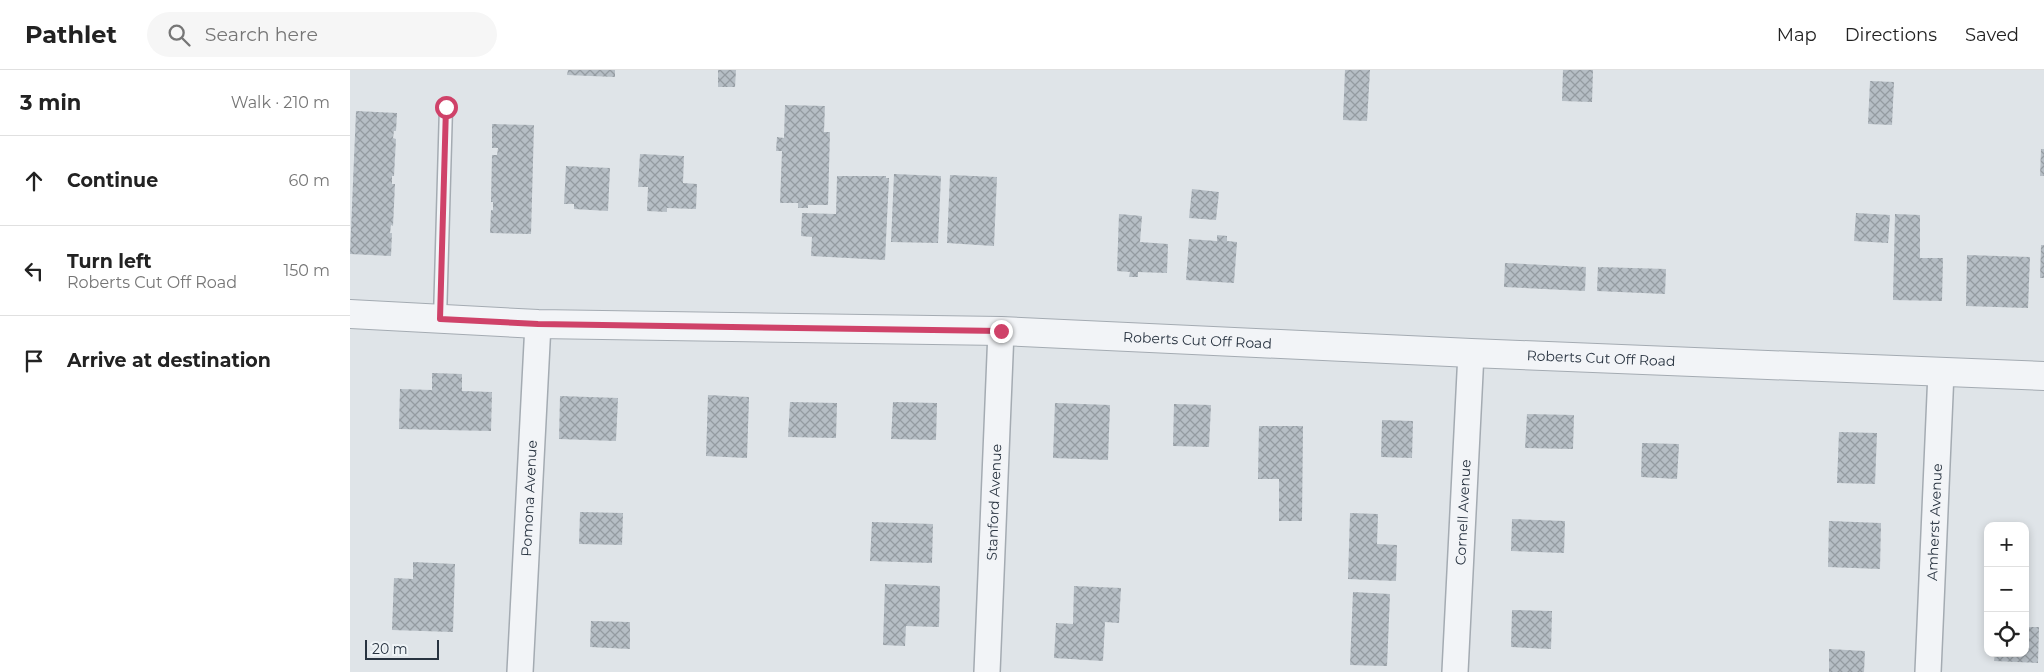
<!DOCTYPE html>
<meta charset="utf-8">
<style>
:root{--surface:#fff;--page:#f6f6f6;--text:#222;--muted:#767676;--line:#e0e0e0}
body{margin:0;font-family:Montserrat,sans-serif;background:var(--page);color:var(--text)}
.controls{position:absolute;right:15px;bottom:15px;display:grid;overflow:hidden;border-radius:10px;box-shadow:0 2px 8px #0003}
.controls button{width:45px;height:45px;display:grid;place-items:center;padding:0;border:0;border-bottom:1px solid var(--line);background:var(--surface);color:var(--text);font:25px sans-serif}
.scale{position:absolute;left:15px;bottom:12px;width:74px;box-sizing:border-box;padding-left:5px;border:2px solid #283340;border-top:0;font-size:14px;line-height:18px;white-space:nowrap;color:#283340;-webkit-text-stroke:4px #eef3f6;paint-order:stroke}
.stop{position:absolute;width:15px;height:15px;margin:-11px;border:4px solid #cf4269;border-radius:50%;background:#fff}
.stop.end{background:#cf4269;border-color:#fff;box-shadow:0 1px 5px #0008}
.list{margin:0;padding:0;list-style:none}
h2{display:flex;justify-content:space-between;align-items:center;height:65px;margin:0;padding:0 20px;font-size:21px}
h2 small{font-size:16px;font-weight:400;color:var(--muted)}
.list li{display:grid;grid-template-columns:32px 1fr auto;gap:15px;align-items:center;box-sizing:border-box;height:90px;padding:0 20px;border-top:1px solid var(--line)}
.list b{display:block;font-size:19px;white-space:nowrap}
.list p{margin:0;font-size:16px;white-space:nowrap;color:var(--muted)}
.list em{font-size:16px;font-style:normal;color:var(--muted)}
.icon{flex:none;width:28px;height:28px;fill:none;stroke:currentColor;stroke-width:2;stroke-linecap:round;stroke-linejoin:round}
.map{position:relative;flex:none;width:1694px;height:602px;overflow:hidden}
header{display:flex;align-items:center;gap:30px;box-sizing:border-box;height:70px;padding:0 25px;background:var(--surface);border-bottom:1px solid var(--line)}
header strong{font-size:24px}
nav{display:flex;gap:28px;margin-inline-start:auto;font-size:18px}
.search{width:350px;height:45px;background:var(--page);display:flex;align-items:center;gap:12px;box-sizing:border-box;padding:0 18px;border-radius:28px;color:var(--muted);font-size:19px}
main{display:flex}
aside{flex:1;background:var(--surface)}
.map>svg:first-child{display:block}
.building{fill:url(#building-cross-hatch)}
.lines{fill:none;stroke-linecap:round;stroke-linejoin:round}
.service-casing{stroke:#a4abb2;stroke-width:15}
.minor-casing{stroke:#a4abb2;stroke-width:28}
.tertiary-casing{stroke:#a4abb2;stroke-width:30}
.service{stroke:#f2f4f7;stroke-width:12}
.minor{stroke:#f2f4f7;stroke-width:25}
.tertiary{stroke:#f2f4f7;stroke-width:28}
.route{stroke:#cf4269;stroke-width:6}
.labels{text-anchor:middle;stroke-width:5;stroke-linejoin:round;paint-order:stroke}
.street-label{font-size:14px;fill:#283340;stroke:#eef3f6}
</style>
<header>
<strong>Pathlet</strong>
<div class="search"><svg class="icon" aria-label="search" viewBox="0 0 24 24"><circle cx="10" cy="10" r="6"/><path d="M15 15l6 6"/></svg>Search here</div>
<nav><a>Map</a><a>Directions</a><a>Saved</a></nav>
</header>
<main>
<aside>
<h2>3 min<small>Walk · 210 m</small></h2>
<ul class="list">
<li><svg class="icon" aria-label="ahead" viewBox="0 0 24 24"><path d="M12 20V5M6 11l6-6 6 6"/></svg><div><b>Continue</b></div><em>60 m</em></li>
<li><svg class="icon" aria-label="left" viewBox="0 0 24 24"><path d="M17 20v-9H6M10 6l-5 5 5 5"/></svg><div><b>Turn left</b><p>Roberts Cut Off Road</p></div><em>150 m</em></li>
<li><svg class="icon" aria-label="arrive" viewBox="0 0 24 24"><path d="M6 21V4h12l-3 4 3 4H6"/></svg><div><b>Arrive at destination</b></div></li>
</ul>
</aside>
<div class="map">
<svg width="1694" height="602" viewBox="0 0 1694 602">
<defs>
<pattern id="building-cross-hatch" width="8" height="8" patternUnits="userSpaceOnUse" patternTransform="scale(1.25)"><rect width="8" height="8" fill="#b6bec5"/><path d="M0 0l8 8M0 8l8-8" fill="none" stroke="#949ba1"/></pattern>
</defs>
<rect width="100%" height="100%" fill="#dfe4e8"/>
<g class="building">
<polygon points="218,0 265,0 265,7 217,5"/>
<polygon points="368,0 386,0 385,17 368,17"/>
<polygon points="995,0 1020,0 1017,51 993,50"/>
<polygon points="1213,0 1243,0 1242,32 1212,31"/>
<polygon points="1520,11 1544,12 1542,55 1518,54"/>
<polygon points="435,35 475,36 474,62 480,62 478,135 458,135 458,138 448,138 448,133 430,133 432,81 426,81 427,67 434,68"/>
<polygon points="6,41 47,43 46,61 44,61 43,68 46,69 44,106 42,106 42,114 45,114 43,156 41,155 40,163 42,163 41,186 0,184"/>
<polygon points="142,54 184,55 181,164 140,163 141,140 143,140 143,132 141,132 142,85 147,85 148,78 142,78"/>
<polygon points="1691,79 1694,79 1694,106 1690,106"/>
<polygon points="290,84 334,86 333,113 347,114 346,139 317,138 317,142 297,141 298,117 288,117"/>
<polygon points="216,96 260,98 258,141 224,139 224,134 214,134"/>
<polygon points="544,104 591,106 588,173 541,172"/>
<polygon points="600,105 647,107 644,176 597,173"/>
<polygon points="487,106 536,106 536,108 539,108 535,190 461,186 462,167 451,166 452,143 486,144"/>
<polygon points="842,119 869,122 866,150 839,148"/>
<polygon points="1506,143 1540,145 1538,173 1504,171"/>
<polygon points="769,144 792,146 790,172 818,174 817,203 788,202 788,207 779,207 780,202 767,201"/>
<polygon points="1545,144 1570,145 1570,188 1593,188 1592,231 1543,230"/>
<polygon points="867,165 877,166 877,171 887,172 884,213 836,210 839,169 867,171"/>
<polygon points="1691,175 1694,175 1694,208 1690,208"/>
<polygon points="1617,185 1680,187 1678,238 1616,236"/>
<polygon points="1155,193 1236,197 1235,221 1154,217"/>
<polygon points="1248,197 1316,199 1315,224 1247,221"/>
<polygon points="82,303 112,304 112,321 142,322 141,361 49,359 50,319 82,320"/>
<polygon points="358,325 399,327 397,388 356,386"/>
<polygon points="210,326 268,328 266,371 209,369"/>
<polygon points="440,332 487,333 486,368 438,367"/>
<polygon points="543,332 587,333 586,370 541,369"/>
<polygon points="705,333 760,335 758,390 703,388"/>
<polygon points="824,334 861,335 859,377 823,376"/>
<polygon points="1177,344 1224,345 1223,379 1175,378"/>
<polygon points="1032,350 1063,351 1062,388 1031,387"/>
<polygon points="909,356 953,356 952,451 929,451 929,409 908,409"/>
<polygon points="1489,362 1527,363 1525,414 1487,413"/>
<polygon points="1292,373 1329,374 1327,409 1291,407"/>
<polygon points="230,442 273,443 272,475 229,474"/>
<polygon points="1000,443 1028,444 1027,474 1047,475 1046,511 998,509"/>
<polygon points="1162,449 1215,451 1214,483 1161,481"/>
<polygon points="1479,451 1531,453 1530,499 1478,497"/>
<polygon points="522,452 583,454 582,493 520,491"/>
<polygon points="63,492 105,494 103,562 42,560 44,508 63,509"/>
<polygon points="535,514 590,516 589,557 556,556 555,576 533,575"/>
<polygon points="724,516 771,518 769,553 755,552 753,591 704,588 706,553 723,554"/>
<polygon points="1003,522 1040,524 1037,596 1000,595"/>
<polygon points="1162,540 1202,541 1201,579 1161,577"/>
<polygon points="241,551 280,552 280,579 240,577"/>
<polygon points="1675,557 1689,557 1688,593 1644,591 1645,583 1675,583"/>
<polygon points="1479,579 1515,581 1514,602 1479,602"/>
</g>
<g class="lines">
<g class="service-casing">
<polyline id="service" points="90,249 96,37"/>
</g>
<g class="minor-casing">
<g id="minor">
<path id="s1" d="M170 602 188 254"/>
<path id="s2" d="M637 602 651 261"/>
<path id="s3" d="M1105 602 1121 283"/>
<path id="s4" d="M1578 602 1591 302"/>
</g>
</g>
<g class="tertiary-casing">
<g id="tertiary">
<path id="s5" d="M0 244 188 254 651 261 1121 283 1694 306"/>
</g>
</g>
<use href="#service" class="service"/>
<use href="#minor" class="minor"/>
<use href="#tertiary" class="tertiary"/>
</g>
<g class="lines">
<polyline class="route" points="96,37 90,249 188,254 651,261"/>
</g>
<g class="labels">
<g class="street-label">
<text dy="5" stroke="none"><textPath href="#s5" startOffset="848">Roberts Cut Off Road</textPath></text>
<text dy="5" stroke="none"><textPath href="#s5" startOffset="1252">Roberts Cut Off Road</textPath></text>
<text dy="5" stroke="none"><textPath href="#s1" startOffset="174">Pomona Avenue</textPath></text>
<text dy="5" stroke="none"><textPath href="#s2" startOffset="170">Stanford Avenue</textPath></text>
<text dy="5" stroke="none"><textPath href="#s3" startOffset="160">Cornell Avenue</textPath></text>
<text dy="5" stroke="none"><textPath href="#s4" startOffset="150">Amherst Avenue</textPath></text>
</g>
</g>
</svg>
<div class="controls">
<button>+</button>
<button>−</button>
<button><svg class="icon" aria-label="locate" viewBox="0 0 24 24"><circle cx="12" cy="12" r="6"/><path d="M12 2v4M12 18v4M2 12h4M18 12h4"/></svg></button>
</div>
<div class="scale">20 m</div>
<div class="stop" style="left:96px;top:37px"></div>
<div class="stop end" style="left:651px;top:261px"></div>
</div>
</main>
